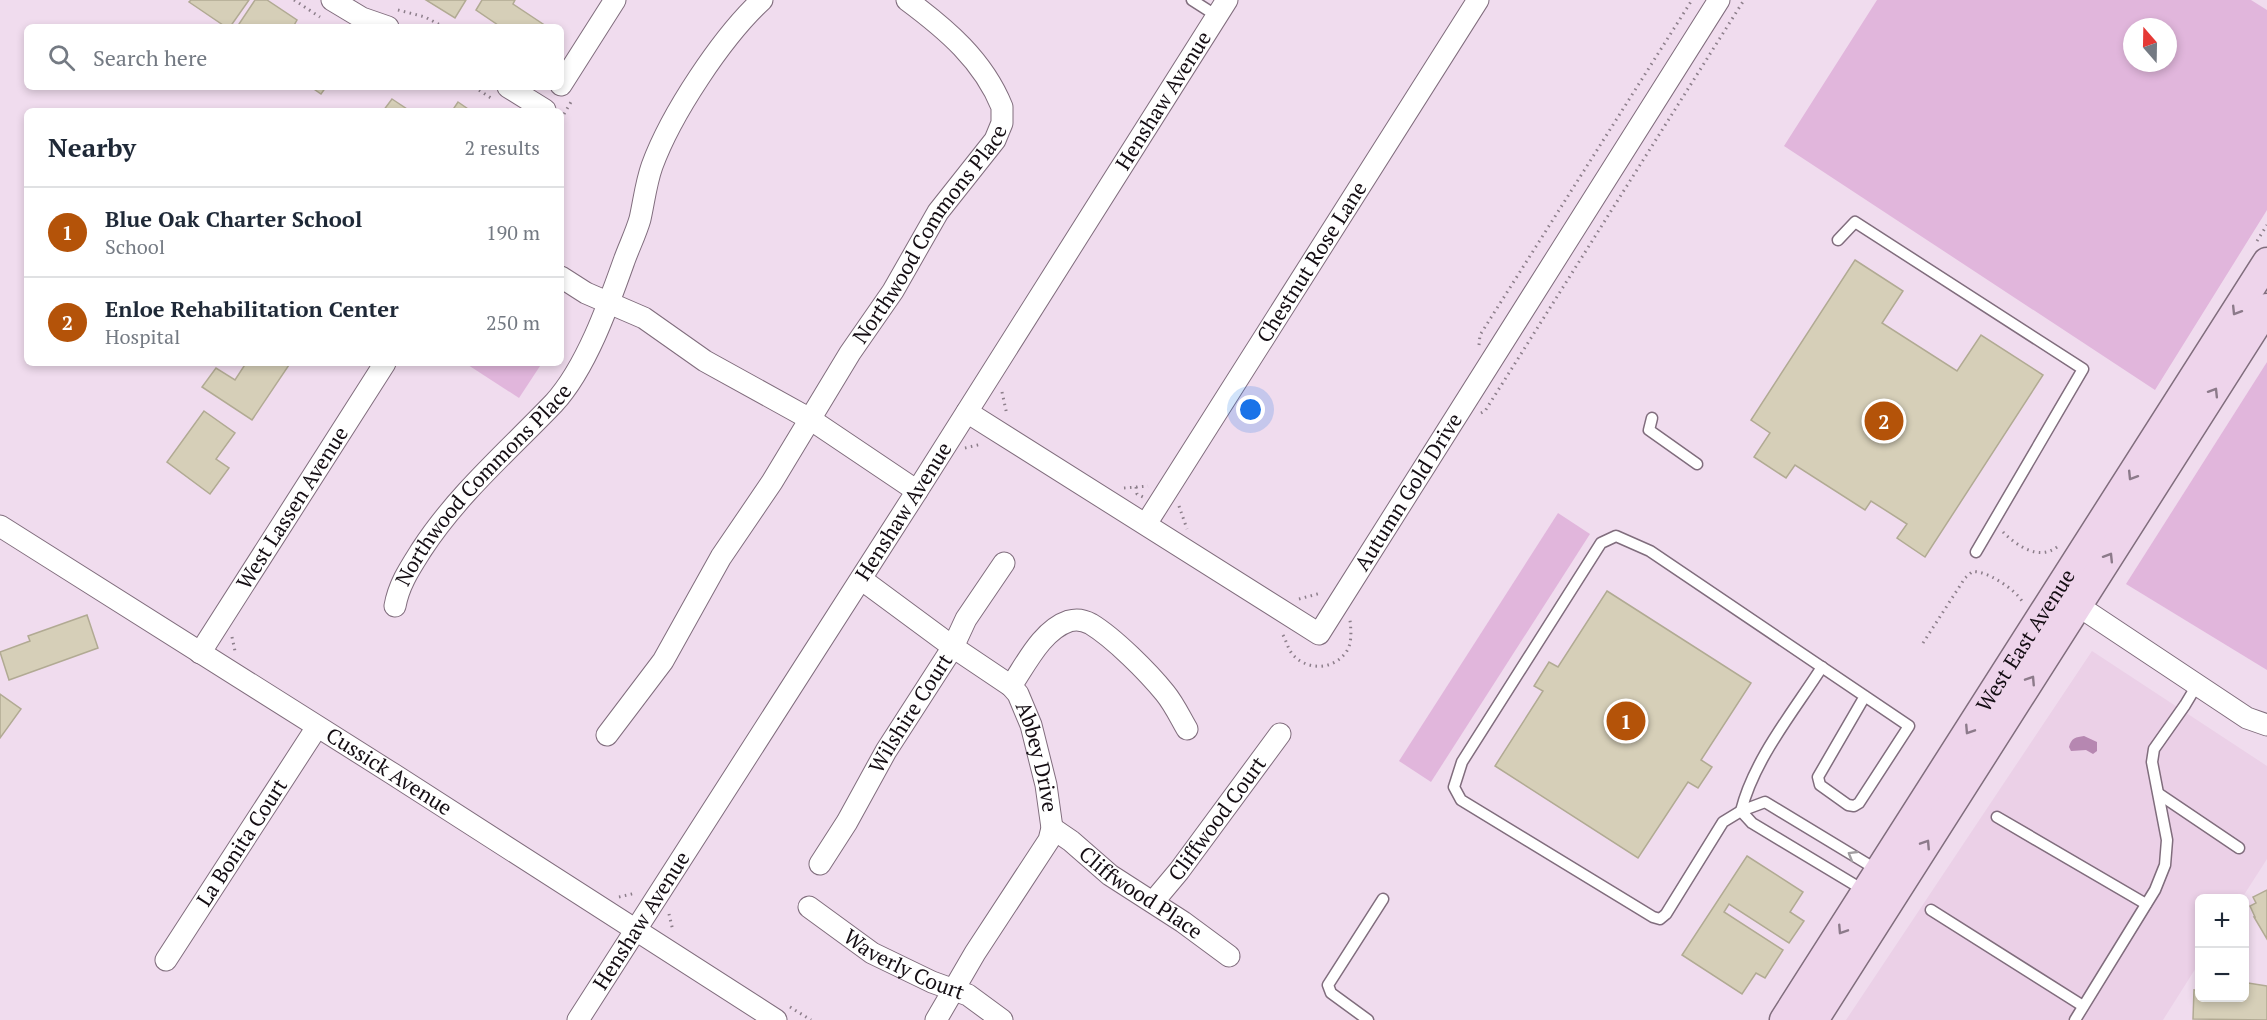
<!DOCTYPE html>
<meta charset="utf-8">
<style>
:root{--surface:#fff;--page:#f2f2f3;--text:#1f2937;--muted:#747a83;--line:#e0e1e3;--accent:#b45309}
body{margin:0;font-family:"PT Serif",serif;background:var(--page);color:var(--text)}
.controls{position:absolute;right:18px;bottom:18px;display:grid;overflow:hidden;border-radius:9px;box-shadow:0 3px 9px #0003}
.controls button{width:54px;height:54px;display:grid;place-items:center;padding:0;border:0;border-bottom:2px solid var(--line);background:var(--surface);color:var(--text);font:30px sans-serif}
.compass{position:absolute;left:2123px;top:18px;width:54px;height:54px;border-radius:50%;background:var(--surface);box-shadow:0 3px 9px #0003;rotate:340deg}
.you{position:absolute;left:1251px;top:410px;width:21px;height:21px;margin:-15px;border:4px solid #fff;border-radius:50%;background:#1a73e8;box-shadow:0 0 0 9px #1a73e833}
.badge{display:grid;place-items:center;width:39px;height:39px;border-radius:50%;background:var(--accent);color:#fff;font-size:20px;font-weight:700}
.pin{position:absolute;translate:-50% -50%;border:3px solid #fff;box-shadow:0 2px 6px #0006}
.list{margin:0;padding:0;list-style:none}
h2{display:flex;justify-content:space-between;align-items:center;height:78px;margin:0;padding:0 24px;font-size:26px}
h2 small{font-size:20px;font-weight:400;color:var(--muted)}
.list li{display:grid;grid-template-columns:39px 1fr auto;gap:18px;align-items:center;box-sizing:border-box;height:90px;padding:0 24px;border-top:2px solid var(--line)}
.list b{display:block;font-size:22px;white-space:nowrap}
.list p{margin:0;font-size:20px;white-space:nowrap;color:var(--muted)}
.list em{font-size:20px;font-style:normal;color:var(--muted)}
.icon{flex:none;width:33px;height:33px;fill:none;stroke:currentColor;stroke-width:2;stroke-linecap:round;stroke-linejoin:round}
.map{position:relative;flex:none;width:2267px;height:1020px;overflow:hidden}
.search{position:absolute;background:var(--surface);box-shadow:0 3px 9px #0003;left:24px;top:24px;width:540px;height:66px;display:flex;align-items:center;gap:15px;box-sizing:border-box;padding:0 21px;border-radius:9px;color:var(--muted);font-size:22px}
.panel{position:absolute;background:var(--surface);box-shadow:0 3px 9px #0003;left:24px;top:108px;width:540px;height:258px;border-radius:9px}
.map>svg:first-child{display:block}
.built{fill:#ebd0e7}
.green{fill:#e1b6dc;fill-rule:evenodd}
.water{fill:#b687b1}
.building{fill:#d6cfb8;stroke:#b1aa93;stroke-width:1.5}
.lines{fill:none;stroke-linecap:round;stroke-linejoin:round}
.lane-casing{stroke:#806d7d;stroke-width:13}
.street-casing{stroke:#806d7d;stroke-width:23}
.secondary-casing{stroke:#806d7d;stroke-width:31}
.path{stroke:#8c7e8a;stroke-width:3;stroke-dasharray:1.5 4.5;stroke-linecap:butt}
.lane{stroke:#fff;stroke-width:10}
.street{stroke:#fff;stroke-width:21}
.secondary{stroke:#eed4eb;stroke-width:28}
.oneway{stroke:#8c7a8a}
.oneway2{stroke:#a19ea1}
.labels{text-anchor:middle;stroke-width:4.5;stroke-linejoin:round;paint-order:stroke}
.street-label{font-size:21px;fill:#140d13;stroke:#fee9fb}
</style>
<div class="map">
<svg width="2267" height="1020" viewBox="0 0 2267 1020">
<rect width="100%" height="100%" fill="#f0dcee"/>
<polygon class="built" points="2092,651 2267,766 2267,859 2242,898 2200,898 2199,963 2163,1020 1846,1020"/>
<g class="green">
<path d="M1877 0H2251L2267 10V210L2155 390 1784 146ZM2132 27H2168V63H2132Z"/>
<polygon points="2267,362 2267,670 2126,584"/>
<polygon points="465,363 542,363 519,398"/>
<polygon points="1558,513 1590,534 1431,782 1399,761"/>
</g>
<path class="water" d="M2084 736 2097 742V751L2093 754 2086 750 2071 751 2069 747C2071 738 2076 737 2084 736Z"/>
<g class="building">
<polygon points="191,0 249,0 230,27 226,27 189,2"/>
<polygon points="255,0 267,0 297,20 293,27 237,27"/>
<polygon points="426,0 466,0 455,18"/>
<polygon points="482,0 515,0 513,4 546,26 501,27 476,10"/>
<polygon points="311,87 326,87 321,94"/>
<polygon points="392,99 410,111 383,111"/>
<polygon points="458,102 471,111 452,111"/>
<polygon points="1855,260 1903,291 1882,323 1957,371 1981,335 2043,375 1925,557 1897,538 1907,524 1871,501 1865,510 1795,465 1786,478 1754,457 1770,433 1751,420"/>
<polygon points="246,363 289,365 252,420 202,387 216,368 235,380"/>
<polygon points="204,411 235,433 216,459 229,468 210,494 167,462"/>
<polygon points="1607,591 1751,683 1701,760 1712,767 1698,788 1688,782 1638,858 1495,766 1543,691 1534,686 1549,662 1558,667"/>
<polygon points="87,615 98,648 9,680 0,652 30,641 28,636"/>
<polygon points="0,694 21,709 0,738"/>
<polygon points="1747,856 1803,892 1790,912 1804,921 1789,943 1729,904 1724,912 1783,950 1765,978 1756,973 1742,994 1682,955"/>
<polygon points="2267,890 2267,939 2254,917 2255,917 2250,906 2256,903 2253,897"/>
<polygon points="2248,983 2267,986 2267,1020 2193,1019 2194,990 2200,991 2200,998 2244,998 2244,985"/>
</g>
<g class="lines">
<g class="lane-casing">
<g id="lane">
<polyline points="1192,0 1217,16"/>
<polyline points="1838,240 1855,222 2083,369 1976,552"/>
<polyline points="1652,418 1649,430 1697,464"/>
<polyline points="1865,696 1818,777 1820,785 1848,805 1854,806 1859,803 1909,726 1650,551 1616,536 1601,543 1462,762 1454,787 1461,800 1653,917 1660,919 1666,914 1723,822 1741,811 1765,802 1879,871"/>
<polyline points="2159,794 2239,848"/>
<polyline points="1741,811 1752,823 1865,891"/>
<path d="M1741 811C1754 759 1794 711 1822 667"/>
<polyline points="1997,817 2146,904"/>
<polyline points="1931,910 2083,1006"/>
<polyline points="1368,1020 1331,993 1328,985 1383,899"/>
<polyline points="2075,1020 2155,890 2165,865 2167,840 2152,762 2154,749 2185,705 2197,685"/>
</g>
</g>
<g class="street-casing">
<g id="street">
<polyline points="332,0 362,18 388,27"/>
<polyline points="561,85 615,0"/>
<polyline points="508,87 545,110"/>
<polyline points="561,277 586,293 644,318 705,361 810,419 917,491"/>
<path id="s1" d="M967 412 1319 634 1719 0"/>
<path id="s2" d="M1146 524 1478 0"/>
<path id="s3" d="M0 526 393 774 776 1020"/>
<path id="s4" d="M861 579 953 647 1011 686 1018 694 1031 725 1046 785 1052 828 1049 840 975 953 936 1020"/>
<polyline points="2065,597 2247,718 2267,725"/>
<path id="s5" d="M395 606C399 584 410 568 422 549 458 494 508 451 554 403 586 368 608 306 624 261 629 247 636 233 640 219 644 201 646 183 652 166 671 114 722 37 762 0"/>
<path id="s6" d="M200 653 385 363"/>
<path d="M1011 686C1026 664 1042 630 1069 621 1076 619 1084 620 1091 624 1114 638 1148 672 1165 693 1174 704 1180 717 1187 729"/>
<path id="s7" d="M607 735 663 661 721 557 772 482 850 353 893 291 938 212 995 140 1002 123V107C983 60 946 29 907 0"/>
<path id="s8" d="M1052 828 1071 841 1110 875 1183 922 1229 956"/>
<path id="s9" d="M820 864 847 822 886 751 953 647 966 619 1004 563"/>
<path id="s10" d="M1153 902 1179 871 1280 734"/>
<path id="s11" d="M809 907 872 953 932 982 968 995 1002 1020"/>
<path id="s12" d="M166 960 317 727"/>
<path id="s13" d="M578 1020 917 491 1227 0"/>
</g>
</g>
<g class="secondary-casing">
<g id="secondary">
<path id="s14" d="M1784 1020 2267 262"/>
<polyline points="1814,1020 2267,308"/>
</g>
</g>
<g class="path">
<polyline points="294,0 320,17"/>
<polyline points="398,10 425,17 444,27"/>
<polyline points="474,87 494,100"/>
<polyline points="564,114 571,102"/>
<polyline points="2257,241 2267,225"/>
<polyline points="1479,345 1480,335 1692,0"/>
<polyline points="1002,392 1007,415"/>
<polyline points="1481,413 1485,411 1744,0"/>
<polyline points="965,448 982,444"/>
<polyline points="1136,487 1137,494 1143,497"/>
<polyline points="1124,488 1148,486"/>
<polyline points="1179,506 1187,529"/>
<path d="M2003 532C2017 546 2039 561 2057 547"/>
<polyline points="1299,599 1321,593"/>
<path d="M1283 635C1287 642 1288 650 1294 656 1310 672 1337 669 1348 649 1352 640 1351 630 1350 620"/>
<polyline points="232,637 235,651"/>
<path d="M1923 643 1965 578 1972 572C1985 569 2018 591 2023 603"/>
<polyline points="619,897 636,893"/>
<polyline points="669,914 673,931"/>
<polyline points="790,1007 811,1020"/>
</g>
<use href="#lane" class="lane"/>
<use href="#street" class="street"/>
<use href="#secondary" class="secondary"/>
</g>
<defs><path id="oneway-chevron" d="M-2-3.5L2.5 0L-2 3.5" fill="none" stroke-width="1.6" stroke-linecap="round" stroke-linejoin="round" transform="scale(1.5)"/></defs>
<g class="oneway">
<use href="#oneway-chevron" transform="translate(2236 311) rotate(122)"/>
<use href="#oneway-chevron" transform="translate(2214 392) rotate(-58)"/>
<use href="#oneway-chevron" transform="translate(2132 476) rotate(122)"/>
<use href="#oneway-chevron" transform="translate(2109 557) rotate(-58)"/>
<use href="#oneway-chevron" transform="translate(2031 680) rotate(-57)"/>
<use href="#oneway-chevron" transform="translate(1969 730) rotate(123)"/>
<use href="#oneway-chevron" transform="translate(1926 844) rotate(-57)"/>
<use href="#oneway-chevron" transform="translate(1842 930) rotate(123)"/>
</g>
<use class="oneway2" href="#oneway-chevron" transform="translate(1852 855) rotate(-149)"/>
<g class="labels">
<g class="street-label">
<text dy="7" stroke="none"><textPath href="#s13" startOffset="1090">Henshaw Avenue</textPath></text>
<text dy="7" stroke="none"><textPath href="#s7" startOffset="597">Northwood Commons Place</textPath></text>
<text dy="7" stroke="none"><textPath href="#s2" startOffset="310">Chestnut Rose Lane</textPath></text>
<text dy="7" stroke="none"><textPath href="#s5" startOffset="152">Northwood Commons Place</textPath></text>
<text dy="7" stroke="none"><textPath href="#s1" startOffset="584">Autumn Gold Drive</textPath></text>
<text dy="7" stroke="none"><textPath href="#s6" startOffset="172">West Lassen Avenue</textPath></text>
<text dy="7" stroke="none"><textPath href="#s13" startOffset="604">Henshaw Avenue</textPath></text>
<text dy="7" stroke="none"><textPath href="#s14" startOffset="450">West East Avenue</textPath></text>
<text dy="7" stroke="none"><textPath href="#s9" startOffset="176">Wilshire Court</textPath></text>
<text dy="7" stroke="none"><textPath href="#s4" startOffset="261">Abbey Drive</textPath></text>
<text dy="7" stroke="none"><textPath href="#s3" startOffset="460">Cussick Avenue</textPath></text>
<text dy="7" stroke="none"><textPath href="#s10" startOffset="105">Cliffwood Court</textPath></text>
<text dy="7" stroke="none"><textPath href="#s12" startOffset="140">La Bonita Court</textPath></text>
<text dy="7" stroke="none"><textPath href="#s8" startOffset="110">Cliffwood Place</textPath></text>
<text dy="7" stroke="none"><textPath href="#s13" startOffset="118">Henshaw Avenue</textPath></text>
<text dy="7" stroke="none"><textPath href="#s11" startOffset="112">Waverly Court</textPath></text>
</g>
</g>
</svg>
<div class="controls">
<button>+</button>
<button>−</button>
</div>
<svg class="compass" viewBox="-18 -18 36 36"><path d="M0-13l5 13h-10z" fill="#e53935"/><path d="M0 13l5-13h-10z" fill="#747a83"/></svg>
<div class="you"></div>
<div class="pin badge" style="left:1626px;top:721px">1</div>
<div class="pin badge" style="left:1884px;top:421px">2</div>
<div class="search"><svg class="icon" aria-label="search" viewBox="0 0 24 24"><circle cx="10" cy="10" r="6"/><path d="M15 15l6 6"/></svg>Search here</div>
<section class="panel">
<h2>Nearby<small>2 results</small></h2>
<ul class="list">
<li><span class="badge">1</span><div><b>Blue Oak Charter School</b><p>School</p></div><em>190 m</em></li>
<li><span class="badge">2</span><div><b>Enloe Rehabilitation Center</b><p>Hospital</p></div><em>250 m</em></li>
</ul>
</section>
</div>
